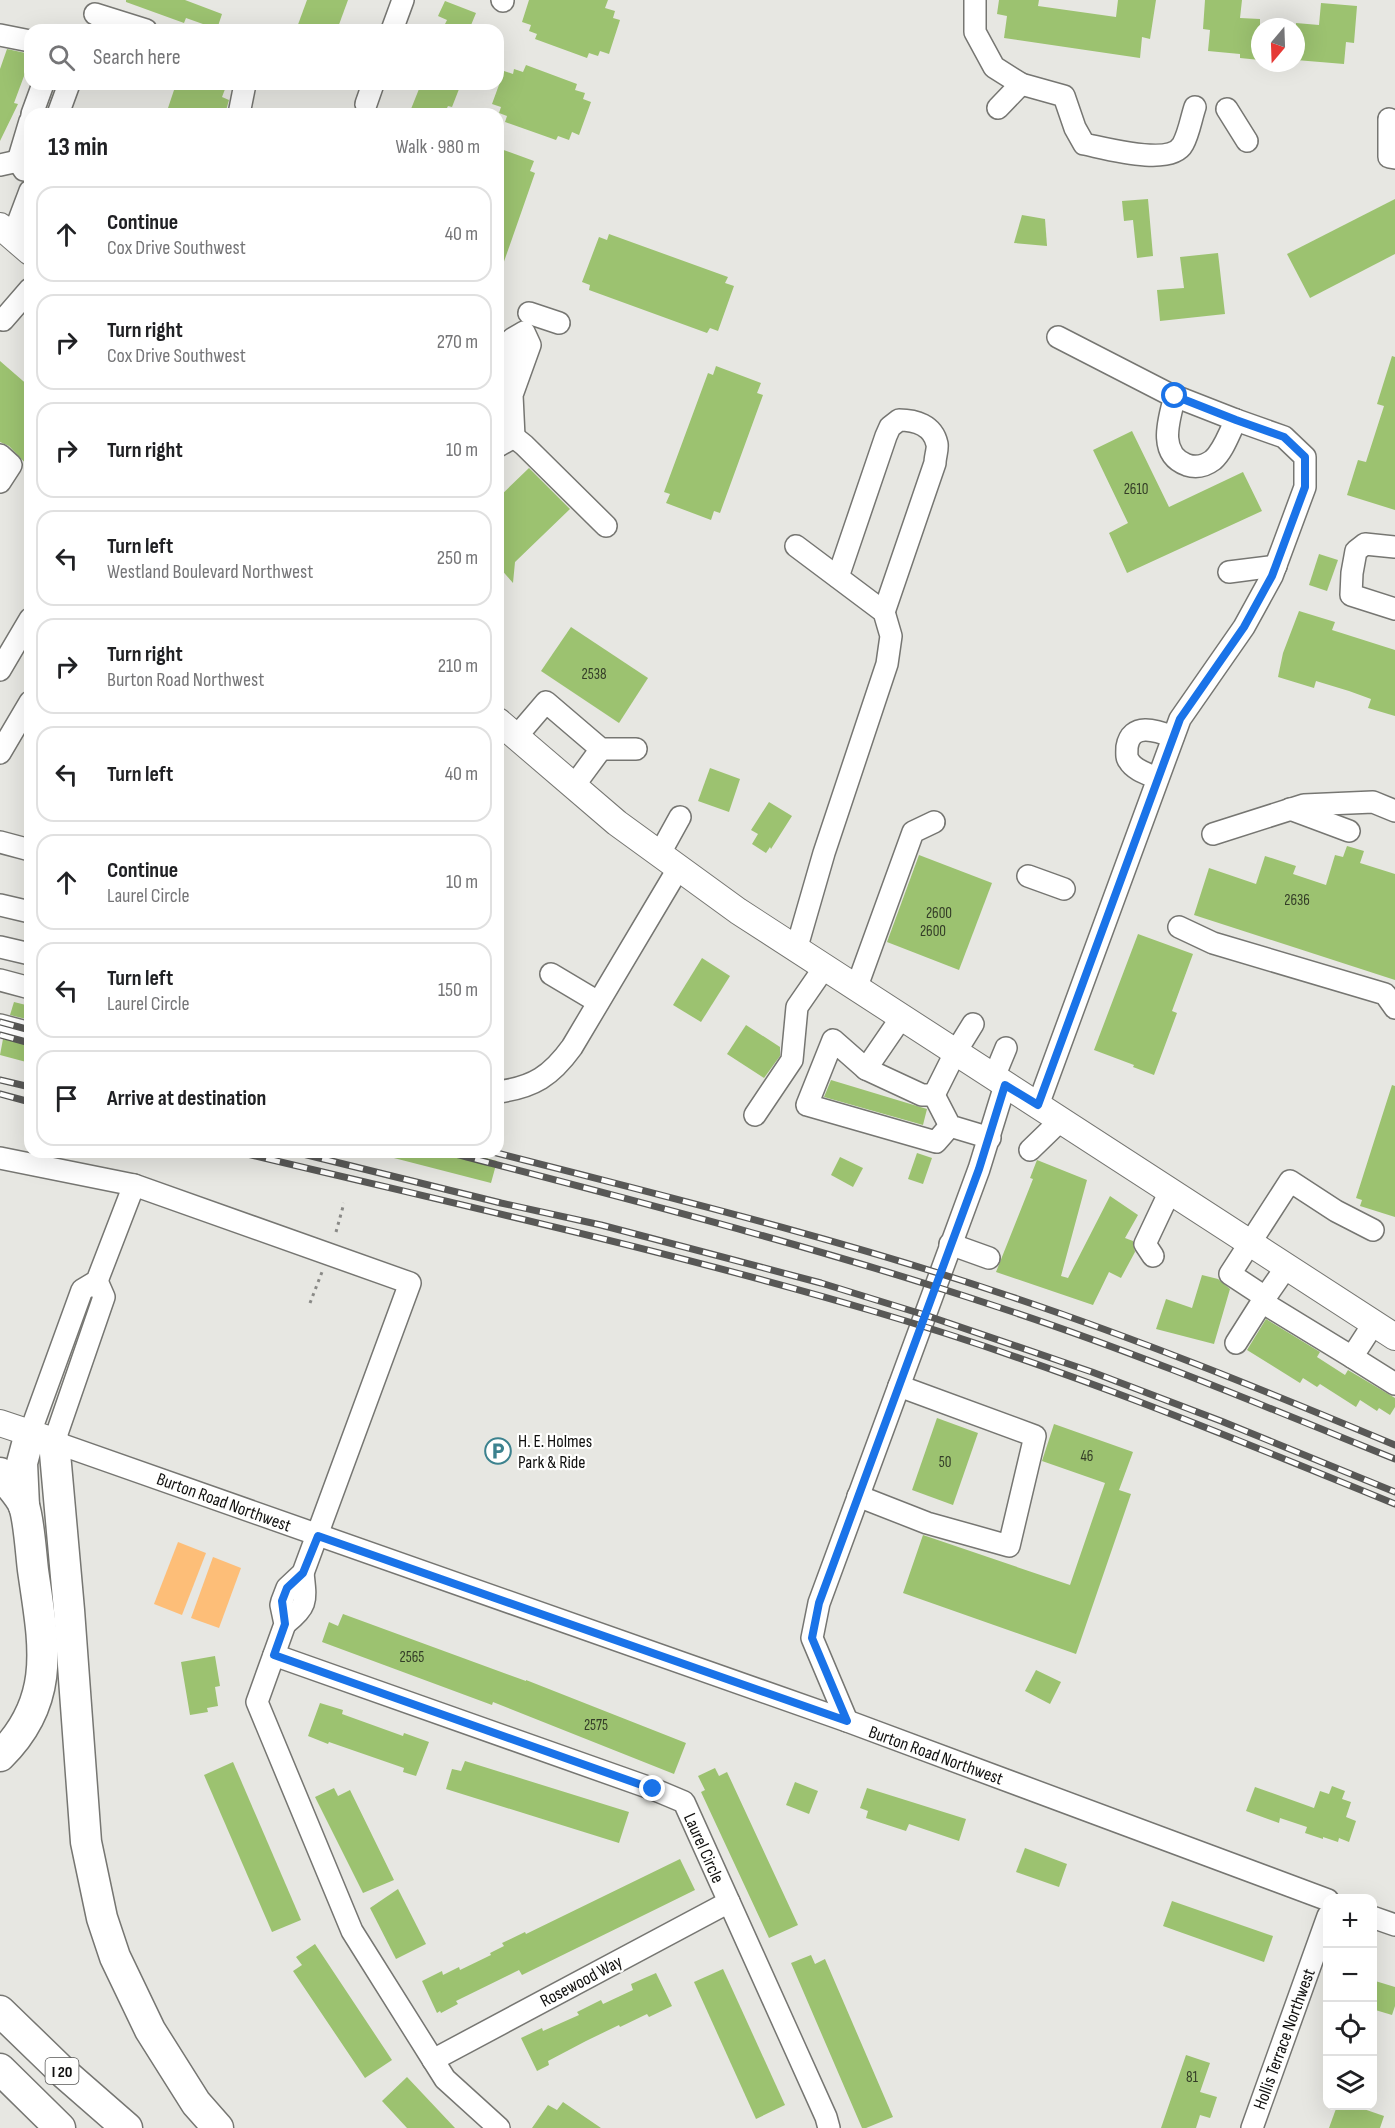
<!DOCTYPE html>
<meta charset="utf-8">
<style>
:root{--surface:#fff;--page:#f6f6f6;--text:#202124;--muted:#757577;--line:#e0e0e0}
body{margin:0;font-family:"Sofia Sans Condensed",sans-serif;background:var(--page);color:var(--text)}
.controls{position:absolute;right:18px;bottom:18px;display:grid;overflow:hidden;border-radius:12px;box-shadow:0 6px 24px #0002}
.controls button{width:54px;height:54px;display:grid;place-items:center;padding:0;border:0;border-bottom:2px solid var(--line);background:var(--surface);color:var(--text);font:30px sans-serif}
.compass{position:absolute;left:1251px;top:18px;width:54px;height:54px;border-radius:50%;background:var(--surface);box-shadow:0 6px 24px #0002;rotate:199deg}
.stop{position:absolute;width:18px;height:18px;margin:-14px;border:4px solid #1a73e8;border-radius:50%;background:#fff}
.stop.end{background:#1a73e8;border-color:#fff;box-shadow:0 2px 6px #0008}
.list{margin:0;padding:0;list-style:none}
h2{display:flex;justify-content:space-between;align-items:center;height:78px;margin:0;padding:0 24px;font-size:26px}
h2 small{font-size:20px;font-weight:400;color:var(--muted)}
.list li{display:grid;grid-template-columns:39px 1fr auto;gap:18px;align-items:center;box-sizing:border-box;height:96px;margin:0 12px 12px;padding:0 12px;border:2px solid var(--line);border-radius:18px}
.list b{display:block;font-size:22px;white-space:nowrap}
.list p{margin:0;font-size:20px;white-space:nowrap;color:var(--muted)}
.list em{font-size:20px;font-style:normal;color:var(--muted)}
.icon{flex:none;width:33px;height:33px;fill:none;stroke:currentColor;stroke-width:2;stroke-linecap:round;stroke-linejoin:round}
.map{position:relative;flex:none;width:1395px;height:2128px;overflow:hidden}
.search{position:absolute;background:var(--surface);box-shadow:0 6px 24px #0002;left:24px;top:24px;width:480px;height:66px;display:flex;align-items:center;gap:15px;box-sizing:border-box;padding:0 21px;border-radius:18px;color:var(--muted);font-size:22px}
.panel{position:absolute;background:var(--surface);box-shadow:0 6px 24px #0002;left:24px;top:108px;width:480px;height:1050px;border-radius:18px}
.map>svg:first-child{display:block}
.green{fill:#fdbe78}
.building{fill:#9cc270}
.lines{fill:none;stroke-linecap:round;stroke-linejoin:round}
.minor-casing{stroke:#767672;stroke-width:24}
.major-casing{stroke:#767672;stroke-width:28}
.highway-casing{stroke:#767672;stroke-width:33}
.path{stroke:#898986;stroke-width:3;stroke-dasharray:3 4.5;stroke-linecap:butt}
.minor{stroke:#fff;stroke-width:21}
.major{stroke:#fff;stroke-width:26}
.highway{stroke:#fff;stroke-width:30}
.rail-casing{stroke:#585856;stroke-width:7}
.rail{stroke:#fffffe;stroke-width:4.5;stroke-dasharray:14;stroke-linecap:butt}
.route{stroke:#1a73e8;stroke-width:8}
.labels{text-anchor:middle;stroke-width:4.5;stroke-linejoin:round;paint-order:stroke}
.number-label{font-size:15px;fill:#333c27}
.shield{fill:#fffffe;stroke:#585857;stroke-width:1.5}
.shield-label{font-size:16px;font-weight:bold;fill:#10100f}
.poi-label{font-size:18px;fill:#10100f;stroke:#fffffe;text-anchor:start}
.street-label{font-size:18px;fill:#10100f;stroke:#fffffe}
</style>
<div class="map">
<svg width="1395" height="2128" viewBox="0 0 1395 2128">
<rect width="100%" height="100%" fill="#e7e7e2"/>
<g class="green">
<polygon points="178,1542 206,1553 182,1615 154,1604"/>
<polygon points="213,1557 241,1568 219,1628 191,1618"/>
</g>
<g class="building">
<polygon points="126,0 185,0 222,14 217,29 186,18 184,23 126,2"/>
<polygon points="307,0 348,0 337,30 296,30"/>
<polygon points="529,0 608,0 605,8 615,11 613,18 620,20 609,54 600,51 598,56 589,53 587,58 535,39 537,34 529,31 531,25 522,22"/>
<polygon points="999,0 1039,0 1038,6 1116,17 1118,0 1156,0 1150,39 1142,37 1140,58 1004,38 1007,16 997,14"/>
<polygon points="1205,0 1242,0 1240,18 1260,19 1260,60 1240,58 1240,54 1208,51 1210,30 1203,29"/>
<polygon points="445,1 476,13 469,30 442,30 447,20 438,16"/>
<polygon points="1321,3 1357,6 1354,43 1346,42 1344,64 1296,60 1296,23 1319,25"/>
<polygon points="7,49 30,54 30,60 14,103 18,104 0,141 0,69"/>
<polygon points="526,65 577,84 575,90 585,93 583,99 591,102 579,135 572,132 569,140 558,136 556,140 505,122 507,116 499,113 501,107 492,104 504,71 513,74 514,69 523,72"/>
<polygon points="176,84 227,84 222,97 229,100 225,114 166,114"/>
<polygon points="421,84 461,84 452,107 448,106 444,114 409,114"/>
<polygon points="498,148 534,161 530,171 535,173 500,273 498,272"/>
<polygon points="1148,199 1153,256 1137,258 1133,220 1124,221 1122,201"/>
<polygon points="1395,199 1395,254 1310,298 1287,254"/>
<polygon points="1022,215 1045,219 1047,246 1014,243"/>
<polygon points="609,234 728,277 725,283 734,286 718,331 710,328 707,333 589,290 590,285 582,282 599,237 607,240"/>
<polygon points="1218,253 1225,314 1160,321 1157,290 1184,288 1180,257"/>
<polygon points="1392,356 1395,357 1395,510 1347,495 1358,460 1366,462 1384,406 1377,404"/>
<polygon points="0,361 30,387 30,468 9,446 0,442"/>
<polygon points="716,366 761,383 757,393 763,395 720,513 714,511 711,520 666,503 670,494 664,492 708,373 713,375"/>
<polygon points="1132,431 1169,507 1243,472 1262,511 1127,573 1109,533 1128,523 1093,450"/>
<polygon points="529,468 570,509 515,562 513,583 498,566 498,498"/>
<polygon points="1319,554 1338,560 1327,591 1309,585"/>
<polygon points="1299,611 1335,622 1332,630 1395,650 1395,716 1368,708 1371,699 1349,691 1316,681 1314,688 1278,677 1283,653"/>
<polygon points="571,627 648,678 619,723 541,671"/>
<polygon points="710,768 740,779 729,812 698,801"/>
<polygon points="769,802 792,816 771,849 770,847 766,853 752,844 758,834 751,830"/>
<polygon points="1347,846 1364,851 1360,863 1395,874 1395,980 1194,915 1209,868 1256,884 1265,856 1296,866 1293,874 1326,885 1335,855 1343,857"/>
<polygon points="919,855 992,883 959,970 887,942"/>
<polygon points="1138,934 1193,954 1172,1011 1177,1013 1154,1075 1133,1067 1134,1065 1094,1050"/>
<polygon points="702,958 730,976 701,1022 673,1005"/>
<polygon points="14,1002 30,1006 30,1020 10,1015"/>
<polygon points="746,1025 780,1047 780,1056 764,1078 727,1054"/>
<polygon points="3,1039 30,1045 30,1063 0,1055"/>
<polygon points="831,1080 927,1109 923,1125 824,1097"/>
<polygon points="1392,1085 1395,1086 1395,1217 1360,1206 1362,1200 1356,1198"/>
<polygon points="391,1152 463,1152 497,1161 491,1183 390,1157"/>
<polygon points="917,1153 932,1158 923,1184 908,1179"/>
<polygon points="840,1157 863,1168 853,1187 831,1175"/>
<polygon points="1037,1160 1087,1180 1061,1276 1068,1278 1110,1196 1138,1215 1125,1238 1133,1241 1135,1252 1121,1278 1109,1272 1093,1305 996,1272 1033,1179 1030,1178"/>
<polygon points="1202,1275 1218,1279 1230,1289 1214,1344 1156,1329 1166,1299 1192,1308"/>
<polygon points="1266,1319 1320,1352 1317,1357 1345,1375 1348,1370 1395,1398 1395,1407 1390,1415 1379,1408 1377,1411 1360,1400 1356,1407 1320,1384 1317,1387 1303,1378 1300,1383 1247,1350"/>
<polygon points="937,1418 978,1433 953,1505 912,1490"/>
<polygon points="1054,1424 1133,1452 1119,1490 1131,1494 1076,1654 903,1593 923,1535 1070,1585 1105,1483 1042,1461"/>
<polygon points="343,1614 526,1681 526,1680 686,1743 674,1774 493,1702 492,1705 322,1642 329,1622 338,1626"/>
<polygon points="215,1656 220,1686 215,1687 218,1706 207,1708 208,1712 190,1715 181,1662"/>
<polygon points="1036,1670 1061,1682 1050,1704 1025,1691"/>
<polygon points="320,1703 343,1710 342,1714 403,1736 404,1733 429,1742 416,1776 403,1772 404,1768 329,1742 328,1744 308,1736"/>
<polygon points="465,1761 629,1812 619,1843 446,1789 452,1769 461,1771"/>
<polygon points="233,1762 301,1920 272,1932 204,1775"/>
<polygon points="715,1768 719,1776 727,1772 798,1925 769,1938 701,1792 705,1790 698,1776"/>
<polygon points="795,1782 818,1791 809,1814 786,1805"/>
<polygon points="1332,1786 1345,1791 1342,1799 1351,1802 1346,1817 1356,1821 1349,1842 1339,1838 1338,1842 1323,1837 1323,1839 1305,1833 1307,1827 1280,1818 1279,1823 1246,1811 1255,1787 1314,1808 1320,1791 1329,1794"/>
<polygon points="334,1788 338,1796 350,1790 394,1880 363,1893 315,1797"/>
<polygon points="867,1788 966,1819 959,1841 909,1824 906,1831 866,1818 868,1811 860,1808"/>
<polygon points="1025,1848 1067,1864 1059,1887 1016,1872"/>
<polygon points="680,1859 695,1890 522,1975 519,1970 456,2001 458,2004 441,2013 440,2011 437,2013 422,1981 442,1971 443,1975 459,1967 460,1970 491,1955 490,1953 504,1946 502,1943 525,1932 526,1934"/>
<polygon points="398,1889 426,1944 396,1959 370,1908"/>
<polygon points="1172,1901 1273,1936 1264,1962 1163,1926"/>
<polygon points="315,1944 392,2060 365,2078 293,1971 302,1965 296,1957"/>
<polygon points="811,1955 815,1964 825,1959 893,2117 866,2128 862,2128 791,1963"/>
<polygon points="723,1969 785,2105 756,2119 694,1982"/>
<polygon points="656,1973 672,2006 649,2017 647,2014 620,2027 619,2025 586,2041 548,2061 549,2065 537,2071 521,2038 542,2028 543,2031 579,2015 577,2012 601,2000 603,2004 633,1990 631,1984"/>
<polygon points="1372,1980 1395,1987 1395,2006 1392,2015 1372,2009"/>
<polygon points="1186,2055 1210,2063 1200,2092 1217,2097 1210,2118 1200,2115 1196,2128 1161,2128"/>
<polygon points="407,2077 455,2128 407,2128 382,2101"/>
<polygon points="563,2102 601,2128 532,2128 548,2105 557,2110"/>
<polygon points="1337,2106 1355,2106 1384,2116 1380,2128 1329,2128"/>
</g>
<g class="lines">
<g class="minor-casing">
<g id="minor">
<polyline points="502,0 503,1"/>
<path d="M975 0V32L994 67 1021 84 1064 96 1075 128 1084 144C1105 148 1171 167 1183 144 1189 133 1191 119 1195 107"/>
<polyline points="95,14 146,30"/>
<polyline points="392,30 403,0"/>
<polyline points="0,35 30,41"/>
<polyline points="366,104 373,84"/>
<polyline points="998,108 1021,84"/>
<polyline points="1227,109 1247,141"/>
<polyline points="32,114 43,84"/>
<polyline points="58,114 69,84"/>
<polyline points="239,114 245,84"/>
<polyline points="1389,119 1389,157 1395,158"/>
<polyline points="30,121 18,161 24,170 30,171"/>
<polyline points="0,165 18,161"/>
<polyline points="13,236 30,191"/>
<polyline points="529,313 559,323"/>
<polyline points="3,320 30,289"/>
<polyline points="498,381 512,339 524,332 530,345 512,395 514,437 498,446"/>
<path d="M1175 396C1169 419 1157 454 1187 465 1196 468 1205 466 1213 460 1224 450 1229 433 1236 420"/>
<polyline points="514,437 524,445 606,526"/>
<polyline points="0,455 11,465 0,482"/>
<polyline points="796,546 884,612 891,636 887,664 824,853 796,950"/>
<polyline points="1395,547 1365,544 1356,551 1352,573 1351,595 1395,609"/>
<polyline points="1229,572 1276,566"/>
<path d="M838 577 886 436 890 427 899 420C915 420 933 425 937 444 938 449 935 457 935 463L884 612"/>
<polyline points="0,670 30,619"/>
<polyline points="516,737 546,702 601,749 636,749"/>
<polyline points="0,753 30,702"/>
<path d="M1157 778C1148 774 1134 770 1129 761 1126 758 1127 752 1127 747 1131 722 1156 730 1173 737"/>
<polyline points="573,787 601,749"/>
<polyline points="1290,809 1349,831"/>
<polyline points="1213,834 1304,805 1373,802 1395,811"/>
<polyline points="0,842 30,850"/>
<polyline points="659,855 680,817"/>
<polyline points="1028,876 1064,889"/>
<polyline points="0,905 30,912"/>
<polyline points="1179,927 1213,943 1385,994 1395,1008"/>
<polyline points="0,947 30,954"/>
<polyline points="551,974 598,1002"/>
<polyline points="0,980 30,988"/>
<polyline points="856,989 913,832 934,822"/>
<polyline points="0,1025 30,1033"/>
<polyline points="866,1069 901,1018"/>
<polyline points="994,1077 1006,1048"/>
<path d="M498 1092C534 1087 551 1076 572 1047L678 869"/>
<polyline points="934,1095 922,1095 866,1069 833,1040 807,1105 936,1142 950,1126"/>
<polyline points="934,1095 955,1053 973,1024"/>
<polyline points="934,1095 950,1126 990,1138"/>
<polyline points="1038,1105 1180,719 1244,627 1272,576 1305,487 1305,457 1284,437 1236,420 1167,393 1058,337"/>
<polyline points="755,1115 792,1060 797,1007 824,968"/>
<polyline points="1030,1150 1061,1120"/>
<polyline points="0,1158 134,1185"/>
<polyline points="950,1244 989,1258"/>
<polyline points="1153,1256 1145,1244 1170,1191"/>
<polyline points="1287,1266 1262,1302 1352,1357"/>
<polyline points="97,1281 104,1297 54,1442 847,1721 1328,1900"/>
<polyline points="1265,1297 1230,1274 1290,1181 1336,1211 1373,1230"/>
<polyline points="1374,1323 1352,1357 1395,1384"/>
<polyline points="1236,1343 1262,1302"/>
<polyline points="30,1433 82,1290 97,1281 134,1185 410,1283 303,1573 287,1588 282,1601 281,1605 285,1624 257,1702 352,1931 445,2079 499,2128"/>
<polyline points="858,1496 927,1523 1009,1546 1035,1436 899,1386"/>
<path d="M285 1624C308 1606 306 1601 303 1573"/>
<polyline points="274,1655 653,1789 684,1802 826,2117 829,2128"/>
<polyline points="847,1721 812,1638 819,1603 979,1169 1005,1085"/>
<polyline points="1372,1917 1395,1925"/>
<polyline points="433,2060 729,1902"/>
<polyline points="1252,2128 1328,1916"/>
</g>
</g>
<g class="major-casing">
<g id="major">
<polyline points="0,226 30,252"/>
<polyline points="498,721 617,823 738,911 1395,1337"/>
<polyline points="0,1423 48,1439"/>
</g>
</g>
<g class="highway-casing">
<g id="highway">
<polyline points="54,1442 69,1610 86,1842 102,1918 115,1957 150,2030 196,2103 218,2128"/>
<path d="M0 1473C7 1483 20 1495 24 1506 29 1520 31 1554 33 1570 43 1641 58 1699 0 1756"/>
<polyline points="24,1506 22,1463 30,1433"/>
<polyline points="0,2011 64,2073 127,2128"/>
<polyline points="0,2069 60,2128"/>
</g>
</g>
<g class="path">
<polyline points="336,1232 344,1203"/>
<polyline points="310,1303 322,1272"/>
</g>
<use href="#minor" class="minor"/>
<use href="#major" class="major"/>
<use href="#highway" class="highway"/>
<g class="rail-casing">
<g id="rail">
<polyline points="0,1022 30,1030"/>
<polyline points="0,1035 30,1043"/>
<polyline points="0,1080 30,1087"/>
<polyline points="0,1094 30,1102"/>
<path d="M239 1152C451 1203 666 1250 876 1312 1053 1364 1224 1434 1395 1504"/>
<polyline points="295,1152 501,1203 601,1225 821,1283 925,1315 1092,1372 1221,1421 1395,1492"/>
<path d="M448 1152C632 1200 817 1247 998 1307 1133 1351 1264 1406 1395 1459"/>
<path d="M493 1152C664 1196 836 1238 1003 1294 1136 1338 1266 1391 1395 1445"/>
</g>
</g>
<use href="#rail" class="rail"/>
</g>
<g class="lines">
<polyline class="route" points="653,1789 274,1655 285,1624 282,1601 287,1588 303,1573 318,1536 847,1721 812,1638 819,1603 979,1169 1005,1085 1038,1105 1180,719 1244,627 1272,576 1305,487 1305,457 1284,437 1236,420 1175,396"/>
</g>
<defs>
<g id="parking-ring" transform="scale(1.35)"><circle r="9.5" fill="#fffffe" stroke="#3c828e" stroke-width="1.5"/><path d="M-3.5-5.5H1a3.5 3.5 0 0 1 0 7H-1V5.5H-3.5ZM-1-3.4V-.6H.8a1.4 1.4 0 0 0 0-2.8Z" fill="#3c828e"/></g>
</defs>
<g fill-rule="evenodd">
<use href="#parking-ring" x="498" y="1451"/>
</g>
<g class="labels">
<g class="number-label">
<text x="1136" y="494">2610</text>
<text x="594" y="679">2538</text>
<text x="1297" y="905">2636</text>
<text x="939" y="918">2600</text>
<text x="933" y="936">2600</text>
<text x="1087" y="1461">46</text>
<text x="945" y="1467">50</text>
<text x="412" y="1662">2565</text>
<text x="596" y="1730">2575</text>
<text x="1192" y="2082">81</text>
</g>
<rect class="shield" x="45.5" y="2058" width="33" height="26" rx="4.5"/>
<g class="shield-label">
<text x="62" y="2077">I 20</text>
</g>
<g class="poi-label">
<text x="518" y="1447">H. E. Holmes<tspan x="518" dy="21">Park &amp; Ride</tspan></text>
</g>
<g class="street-label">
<text transform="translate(224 1502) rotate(20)" y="6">Burton Road Northwest</text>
<text transform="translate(936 1755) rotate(20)" y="6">Burton Road Northwest</text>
<text transform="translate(704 1848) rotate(66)" y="6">Laurel Circle</text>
<text transform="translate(581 1981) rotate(-28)" y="6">Rosewood Way</text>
<text transform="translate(1284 2039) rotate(-70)" y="6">Hollis Terrace Northwest</text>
</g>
</g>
</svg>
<div class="controls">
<button>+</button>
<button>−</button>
<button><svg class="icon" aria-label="locate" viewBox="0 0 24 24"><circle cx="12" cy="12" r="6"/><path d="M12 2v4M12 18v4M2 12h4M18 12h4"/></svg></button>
<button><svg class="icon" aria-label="layers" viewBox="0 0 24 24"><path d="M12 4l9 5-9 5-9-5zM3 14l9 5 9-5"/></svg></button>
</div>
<svg class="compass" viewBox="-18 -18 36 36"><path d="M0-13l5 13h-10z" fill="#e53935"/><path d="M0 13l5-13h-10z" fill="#757577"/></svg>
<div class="stop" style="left:1175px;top:396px"></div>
<div class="stop end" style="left:653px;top:1789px"></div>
<div class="search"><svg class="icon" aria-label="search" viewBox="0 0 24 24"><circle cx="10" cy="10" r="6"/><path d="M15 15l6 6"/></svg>Search here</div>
<section class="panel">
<h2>13 min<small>Walk · 980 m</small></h2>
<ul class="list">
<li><svg class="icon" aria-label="ahead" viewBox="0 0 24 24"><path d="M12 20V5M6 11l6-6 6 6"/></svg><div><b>Continue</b><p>Cox Drive Southwest</p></div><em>40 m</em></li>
<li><svg class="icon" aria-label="right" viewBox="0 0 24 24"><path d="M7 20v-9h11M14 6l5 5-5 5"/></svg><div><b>Turn right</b><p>Cox Drive Southwest</p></div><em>270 m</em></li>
<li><svg class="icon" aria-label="right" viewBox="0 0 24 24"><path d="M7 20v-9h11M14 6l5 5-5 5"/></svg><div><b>Turn right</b></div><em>10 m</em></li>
<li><svg class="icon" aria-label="left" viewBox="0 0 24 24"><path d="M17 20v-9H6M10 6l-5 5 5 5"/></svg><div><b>Turn left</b><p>Westland Boulevard Northwest</p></div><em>250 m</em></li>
<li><svg class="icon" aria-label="right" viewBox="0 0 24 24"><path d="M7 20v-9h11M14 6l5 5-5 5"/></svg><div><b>Turn right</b><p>Burton Road Northwest</p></div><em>210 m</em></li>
<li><svg class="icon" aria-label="left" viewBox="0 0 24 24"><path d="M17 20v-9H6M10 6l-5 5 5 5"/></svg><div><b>Turn left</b></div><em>40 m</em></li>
<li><svg class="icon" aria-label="ahead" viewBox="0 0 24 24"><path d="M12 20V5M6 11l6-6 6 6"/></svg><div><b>Continue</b><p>Laurel Circle</p></div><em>10 m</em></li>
<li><svg class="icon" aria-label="left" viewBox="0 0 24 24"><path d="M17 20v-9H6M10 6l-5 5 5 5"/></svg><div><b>Turn left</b><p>Laurel Circle</p></div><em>150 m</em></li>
<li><svg class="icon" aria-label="arrive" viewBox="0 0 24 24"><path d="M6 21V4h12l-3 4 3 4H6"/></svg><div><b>Arrive at destination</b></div></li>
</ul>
</section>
</div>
